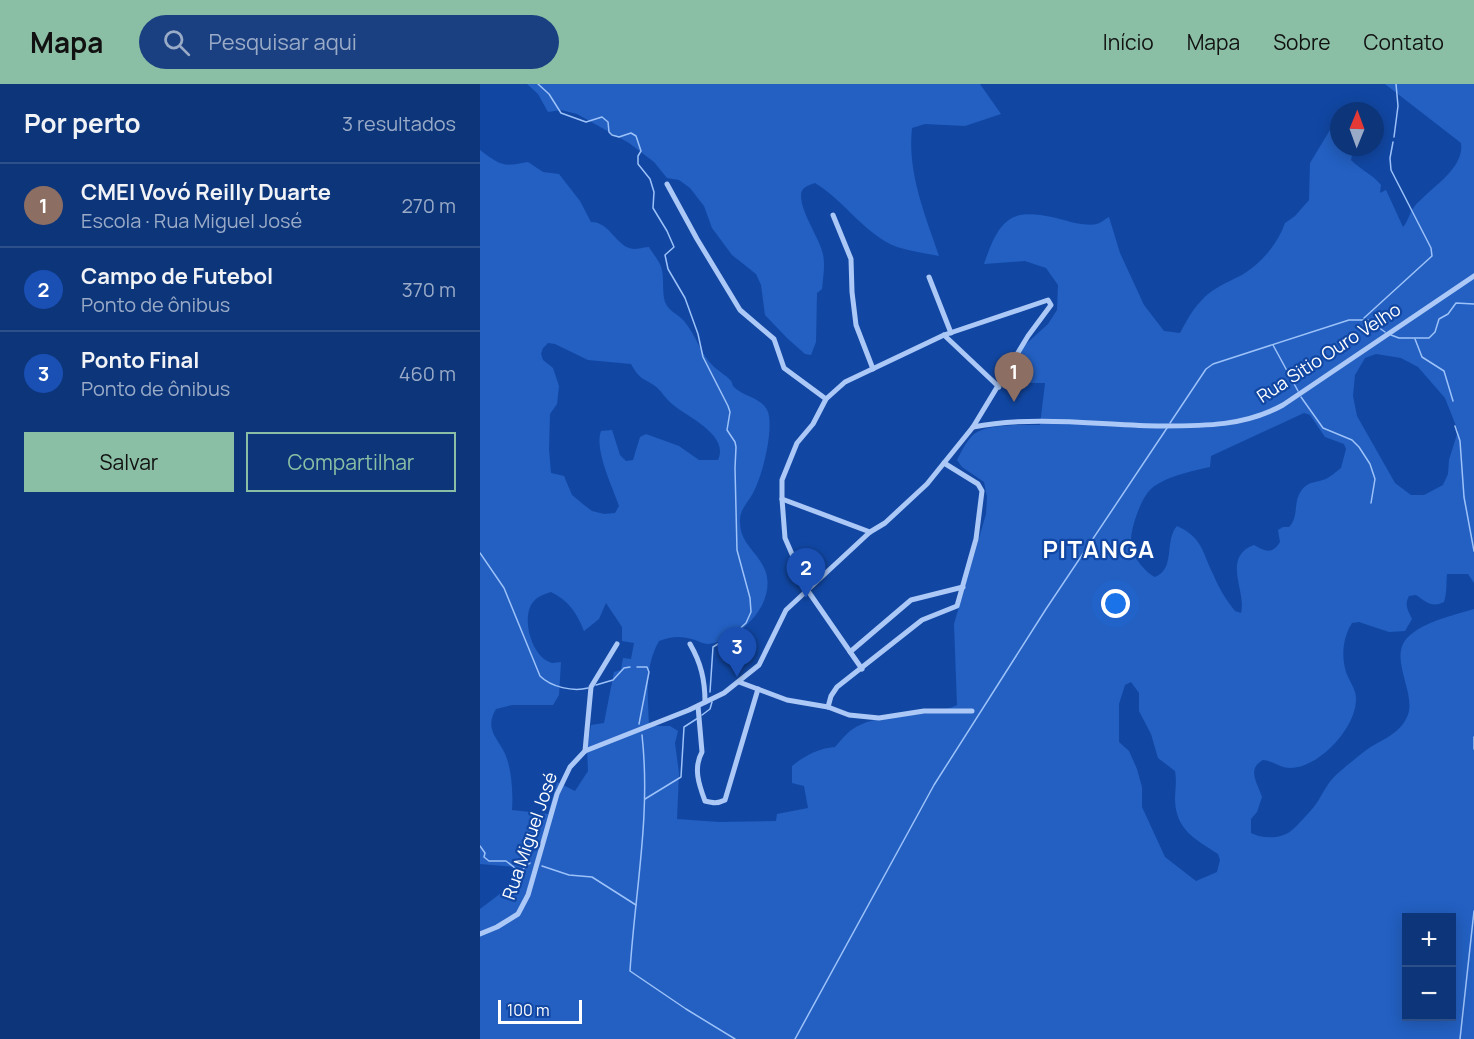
<!DOCTYPE html>
<html lang="pt">
<meta charset="utf-8">
<style>
:root{--surface:#0d357a;--page:#1b4081;--text:#f1f3f6;--muted:#9aabc7;--line:#2d508b;--accent:#8abfa5}
body{margin:0;font-family:Manrope,sans-serif;background:var(--page);color:var(--text)}
.controls{position:absolute;right:18px;bottom:18px;display:grid;overflow:hidden;border-radius:0px;box-shadow:0 3px 15px #0003}
.controls button{width:54px;height:54px;display:grid;place-items:center;padding:0;border:0;border-bottom:2px solid var(--line);background:var(--surface);color:var(--text);font:30px sans-serif}
.compass{position:absolute;left:850px;top:18px;width:54px;height:54px;border-radius:50%;background:var(--surface);box-shadow:0 3px 15px #0003;rotate:1deg}
.scale{position:absolute;left:18px;bottom:15px;width:84px;box-sizing:border-box;padding-left:6px;border:3px solid #fff;border-top:0;font-size:16px;line-height:21px;white-space:nowrap;color:#fff;-webkit-text-stroke:4px #1147a3;paint-order:stroke}
.you{position:absolute;left:636px;top:520px;width:21px;height:21px;margin:-15px;border:4px solid #fff;border-radius:50%;background:#1a73e8;box-shadow:0 0 0 9px #1a73e833}
.badge{display:grid;place-items:center;width:39px;height:39px;border-radius:50%;background:var(--accent);color:#fff;font-size:20px;font-weight:700}
.pin{position:absolute;translate:-50% -50px;filter:drop-shadow(0 2px 3px #0008)}
.pin::after{content:'';position:absolute;top:32px;width:21px;height:18px;background:inherit;clip-path:polygon(0 0,100% 0,50% 100%)}
.list{margin:0;padding:0;list-style:none}
h2{display:flex;justify-content:space-between;align-items:center;height:78px;margin:0;padding:0 24px;font-size:26px}
h2 small{font-size:20px;font-weight:400;color:var(--muted)}
.list li{display:grid;grid-template-columns:39px 1fr auto;gap:18px;align-items:center;box-sizing:border-box;height:84px;padding:0 24px;border-top:2px solid var(--line)}
.list b{display:block;font-size:22px;white-space:nowrap}
.list p{margin:0;font-size:20px;white-space:nowrap;color:var(--muted)}
.list em{font-size:20px;font-style:normal;color:var(--muted)}
.actions{display:flex;gap:12px;padding:18px 24px}
.actions a{flex:1;padding:14px 0;border:2px solid var(--accent);border-radius:0px;text-align:center;font-size:21px;color:var(--accent)}
.actions .main{background:var(--accent);color:#111}
.icon{flex:none;width:33px;height:33px;fill:none;stroke:currentColor;stroke-width:2;stroke-linecap:round;stroke-linejoin:round}
.map{position:relative;flex:none;width:994px;height:955px;overflow:hidden}
header{display:flex;align-items:center;gap:36px;box-sizing:border-box;height:84px;padding:0 30px;background:var(--accent);color:#111}
header strong{font-size:28px}
nav{display:flex;gap:33px;margin-inline-start:auto;font-size:21px}
.search{width:420px;height:54px;background:var(--page);display:flex;align-items:center;gap:15px;box-sizing:border-box;padding:0 21px;border-radius:33px;color:var(--muted);font-size:22px}
main{display:flex}
aside{flex:1;background:var(--surface)}
.map>svg:first-child{display:block}
.green{fill:#2360c2;fill-rule:evenodd}
.lines{fill:none;stroke-linecap:round;stroke-linejoin:round}
.stream{stroke:#9dc2f9;stroke-width:1.5}
.minor{stroke:#abc8f6;stroke-width:5}
.labels{text-anchor:middle;stroke-width:4.5;stroke-linejoin:round;paint-order:stroke}
.street-label{font-size:18px;fill:#fff;stroke:#1147a3}
.district-label{font-size:24px;font-weight:bold;letter-spacing:1.5px;fill:#fff;stroke:#1147a3}
</style>
<header>
<strong>Mapa</strong>
<div class="search"><svg class="icon" aria-label="search" viewBox="0 0 24 24"><circle cx="10" cy="10" r="6"/><path d="M15 15l6 6"/></svg>Pesquisar aqui</div>
<nav><a>Início</a><a>Mapa</a><a>Sobre</a><a>Contato</a></nav>
</header>
<main>
<aside>
<h2>Por perto<small>3 resultados</small></h2>
<ul class="list">
<li><span class="badge" style="background:#8d6e63">1</span><div><b>CMEI Vovó Reilly Duarte</b><p>Escola · Rua Miguel José</p></div><em>270 m</em></li>
<li><span class="badge" style="background:#1a4fb4">2</span><div><b>Campo de Futebol</b><p>Ponto de ônibus</p></div><em>370 m</em></li>
<li><span class="badge" style="background:#1a4fb4">3</span><div><b>Ponto Final</b><p>Ponto de ônibus</p></div><em>460 m</em></li>
</ul>
<div class="actions"><a class="main">Salvar</a><a>Compartilhar</a></div>
</aside>
<div class="map">
<svg width="994" height="955" viewBox="0 0 994 955">
<rect width="100%" height="100%" fill="#1147a3"/>
<g class="green">
<path d="M47 0H500L521 30 485 42 445 40 432 44C427 88 445 131 459 172 445 169 430 167 417 163 385 151 364 116 335 99 332 100 326 102 323 105 314 118 339 153 342 167 346 179 343 193 342 205L337 209 336 258 331 271 325 270 307 254 285 231 281 201 276 190 252 171 232 144 224 122 210 104 199 96 187 94 174 78 149 59 97 30 81 26 68 28 58 10Z"/>
<path d="M905 0H994V499L988 490H967C966 500 967 509 964 518 952 524 946 518 936 511L929 512C924 521 928 526 932 535L925 547 909 548 879 538 872 539C863 553 861 572 866 588 869 597 876 605 876 614 877 643 839 684 810 684 801 684 793 677 783 676 766 685 778 700 782 713L777 728 771 735V749C782 755 801 755 811 747 817 742 831 727 836 720 843 710 847 699 857 690 865 683 876 674 885 667 900 656 919 651 927 633 938 611 908 575 927 554 944 537 972 532 994 525V955H0V825L37 797 40 788 37 783 0 780V66C21 82 23 83 48 78L63 88 79 90 100 117 111 138C131 138 136 164 154 165 159 165 165 163 169 163 173 170 181 179 182 186 184 196 182 208 185 218 189 228 197 229 204 237 216 251 220 269 233 282 238 287 246 291 251 297 253 300 252 302 255 304 266 314 286 314 289 332 292 352 283 389 274 407 269 418 261 423 260 435 259 460 276 465 285 486 298 519 259 557 228 560 224 560 218 557 215 556 202 552 192 552 179 557 164 583 168 613 169 642H190L198 647 195 659 199 689 197 735 239 738 296 737 297 730 328 724 324 702 312 699V682C324 672 339 664 355 663 362 655 370 645 380 641 411 627 447 635 477 621L474 540 506 430 507 413 504 398 482 383 477 376C481 368 486 358 492 352 504 339 543 341 560 341L565 299H519L546 260 568 240 577 226 578 201 566 184 545 177 504 180C521 130 533 123 584 136 593 139 607 142 617 140 621 139 625 135 629 133L640 169 664 221 684 247 700 249C706 238 712 226 721 217 731 205 746 199 760 192 780 181 798 160 805 139L815 132 829 116 830 79 859 31V63H874L871 76C881 86 892 90 901 101L900 109 906 106 923 143C928 138 929 129 934 123 950 104 985 85 981 59ZM68 259 75 260 108 276 151 280C161 297 161 292 175 302 181 306 185 314 191 319 205 332 250 350 238 376H219L199 362 166 350 160 353 153 376 146 377 140 371 132 346 121 347C114 366 133 404 139 422L135 429 124 430 112 427 104 421 92 411 84 392 71 389 69 365 70 330 77 320 79 302 73 284 63 276 61 270 63 264ZM896 270 921 274 938 283 965 314 978 347 969 376 968 390 963 401 944 411H931L915 399 877 332 873 312 875 291 885 274ZM824 329 830 331 845 353 864 360 866 365 861 384C857 387 850 393 846 395 835 399 828 397 821 407 813 419 819 433 809 443H803L798 446 800 458C792 471 785 467 774 461 741 473 767 508 761 529L755 527C746 516 739 504 733 490 722 468 723 454 697 442 684 456 696 485 675 493 666 489 654 474 652 465 647 452 660 417 669 407 682 393 712 387 730 383L731 372ZM71 508C88 516 97 529 104 547L119 535 126 519 142 543V557L154 559 151 575 143 574 141 586 134 588 124 639 111 641 107 665 108 687 95 707 77 698 68 730 32 726C33 710 32 693 28 678 23 657 2 648 16 625L32 621H73L79 611 81 578C78 578 75 579 72 579 51 574 40 531 54 517 58 512 65 510 71 508ZM651 598 659 609V627L671 650 678 674 695 687C697 697 695 706 695 716 696 746 715 755 738 770L740 776 737 788 716 797 685 773 662 723V703L657 685 649 667 639 658V620L645 601ZM926 834H972V932H926Z"/>
</g>
<g class="lines">
<g class="stream">
<polyline points="58,0 69,10 81,29 106,38 122,33 128,38 129,48 132,51 139,53 151,49 156,52 161,67 158,72 158,80 170,95 174,108 173,124 187,147 194,163 185,171 188,185 205,214 218,250 223,273 248,322 250,328 247,346 255,358 256,363 255,384 257,466 270,514 271,528 266,539 254,550 233,563 230,608"/>
<polyline points="914,53 918,22 916,0"/>
<polyline points="884,234 952,172 951,164 911,86 910,74 913,58"/>
<polyline points="911,251 919,254 949,254 955,248 959,235 968,230 976,219 994,220"/>
<polyline points="935,255 942,273 964,287 973,317"/>
<polyline points="793,261 818,307"/>
<polyline points="821,313 843,344 872,356 879,363 890,380 895,395 891,419"/>
<polyline points="690,339 726,285 733,280 869,236 888,236 905,248"/>
<polyline points="975,342 980,357 984,413 994,467"/>
<path d="M0 469 24 504 60 592C71 603 93 608 108 604"/>
<polyline points="157,583 167,583 169,588 159,640"/>
<polyline points="116,601 133,596 144,584 150,583"/>
<polyline points="222,631 230,625 232,618"/>
<path d="M162 651C171 732 155 807 150 887L206 925 255 955"/>
<polyline points="994,653 994,665"/>
<polyline points="165,715 201,693 204,643 218,634"/>
<polyline points="0,762 5,769 4,773 9,777 26,777 40,788 50,779"/>
<polyline points="62,782 89,791 112,793 156,821"/>
<polyline points="315,955 454,701 566,525 687,344"/>
<polyline points="980,955 994,827"/>
</g>
<g class="minor">
<polyline points="187,100 217,155 260,226 294,255 304,284 346,315"/>
<polyline points="353,131 371,175 372,208 376,241 393,285"/>
<polyline points="449,193 471,249"/>
<polyline points="464,251 519,303"/>
<path d="M493 343C555 331 620 341 682 342 725 342 765 342 803 321L994 192"/>
<polyline points="302,415 390,448"/>
<path d="M210 560C221 579 225 596 225 618"/>
<polyline points="370,568 431,516 483,503"/>
<polyline points="259,598 307,616 348,623 369,631 399,634 444,627 492,627"/>
<path d="M218 622 222 668C213 684 219 701 225 717 233 719 237 720 245 716L278 605"/>
<polyline points="348,623 351,612 357,603 442,536 477,522 496,455 502,407 498,400 464,379"/>
<polyline points="105,667 111,603 137,560"/>
<polyline points="0,850 17,843 38,830 48,811 77,710 90,683 105,667 209,626 244,609 279,581 306,526 390,448 405,439 447,400 493,343 548,252 571,221 568,216 464,251 365,298 346,315 333,340 317,359 302,396 302,415 305,454 328,507 382,585"/>
</g>
</g>
<g class="labels">
<g class="street-label">
<text transform="translate(849 269) rotate(-33)" y="6">Rua Sitio Ouro Velho</text>
<text transform="translate(50 752) rotate(-71)" y="6">Rua Miguel José</text>
</g>
<g class="district-label">
<text x="619" y="474">PITANGA</text>
</g>
</g>
</svg>
<div class="controls">
<button>+</button>
<button>−</button>
</div>
<svg class="compass" viewBox="-18 -18 36 36"><path d="M0-13l5 13h-10z" fill="#e53935"/><path d="M0 13l5-13h-10z" fill="#9aabc7"/></svg>
<div class="scale">100 m</div>
<div class="you"></div>
<div class="pin badge" style="left:534px;top:318px;background:#8d6e63">1</div>
<div class="pin badge" style="left:326px;top:514px;background:#1a4fb4">2</div>
<div class="pin badge" style="left:257px;top:593px;background:#1a4fb4">3</div>
</div>
</main>
